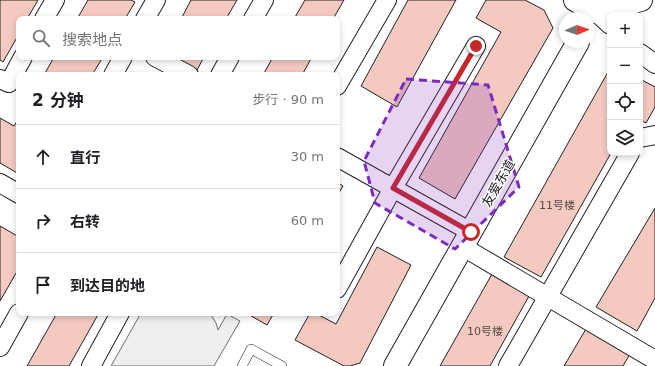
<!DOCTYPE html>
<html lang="zh">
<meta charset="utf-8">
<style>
:root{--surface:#fff;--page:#f6f6f6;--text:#202124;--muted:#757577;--line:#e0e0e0}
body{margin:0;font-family:"DejaVu Sans","Noto Sans SC",sans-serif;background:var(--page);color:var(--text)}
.controls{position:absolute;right:12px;top:12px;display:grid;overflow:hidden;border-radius:8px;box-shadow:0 2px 6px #0003}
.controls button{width:36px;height:36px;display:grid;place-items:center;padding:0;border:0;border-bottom:1px solid var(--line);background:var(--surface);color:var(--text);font:20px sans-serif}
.compass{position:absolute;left:559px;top:12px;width:36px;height:36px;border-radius:50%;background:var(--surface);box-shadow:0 2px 6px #0003;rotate:88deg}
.stop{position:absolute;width:12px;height:12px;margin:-9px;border:3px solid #c62828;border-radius:50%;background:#fff}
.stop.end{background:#c62828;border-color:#fff;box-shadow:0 1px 4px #0008}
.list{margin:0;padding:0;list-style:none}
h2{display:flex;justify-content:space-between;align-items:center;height:52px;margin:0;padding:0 16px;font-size:17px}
h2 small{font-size:13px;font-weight:400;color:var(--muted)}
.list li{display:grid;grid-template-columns:26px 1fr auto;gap:12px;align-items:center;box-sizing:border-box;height:64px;padding:0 16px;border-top:1px solid var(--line)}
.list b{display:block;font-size:15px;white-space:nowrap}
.list em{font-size:13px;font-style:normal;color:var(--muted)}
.icon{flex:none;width:22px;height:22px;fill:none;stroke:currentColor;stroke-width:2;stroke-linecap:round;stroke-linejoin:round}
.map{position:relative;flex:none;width:655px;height:366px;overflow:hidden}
.search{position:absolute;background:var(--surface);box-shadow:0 2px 6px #0003;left:16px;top:16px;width:324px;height:44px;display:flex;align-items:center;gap:10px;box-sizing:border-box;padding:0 14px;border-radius:8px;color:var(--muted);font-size:15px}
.panel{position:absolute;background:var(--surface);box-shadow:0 2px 6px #0003;left:16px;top:72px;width:324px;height:244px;border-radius:8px}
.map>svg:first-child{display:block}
.green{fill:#eee;stroke:#6f6f6f}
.building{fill:#f3c9c0;stroke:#222}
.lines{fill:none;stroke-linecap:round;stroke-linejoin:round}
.lane-casing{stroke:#222;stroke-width:10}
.street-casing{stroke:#222;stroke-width:20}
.secondary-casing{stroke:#222;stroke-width:24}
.lane{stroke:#fff;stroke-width:9}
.street{stroke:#fff;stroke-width:18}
.secondary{stroke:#fff;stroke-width:22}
.route{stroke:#c62828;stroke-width:5}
.marked{fill:#7b2cbf;fill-opacity:0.2;stroke:#7b2cbf;stroke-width:3;stroke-dasharray:8 5;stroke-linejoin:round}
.labels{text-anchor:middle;stroke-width:3;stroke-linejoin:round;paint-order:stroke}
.number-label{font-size:11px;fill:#564c4a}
.street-label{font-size:13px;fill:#222;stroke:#fff}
</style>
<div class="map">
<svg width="655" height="366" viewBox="0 0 655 366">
<rect width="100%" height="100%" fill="#fff"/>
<polygon class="green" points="141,313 210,313 216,323 218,330 227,314 240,321 214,366 111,366"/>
<g class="building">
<polygon points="0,0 38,0 27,19 19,19 19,34 3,62 0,60"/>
<polygon points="88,0 131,0 135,2 125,19 77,19"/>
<polygon points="191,0 237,0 226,19 181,19"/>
<polygon points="305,0 344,0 333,19 294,19"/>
<polygon points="408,0 456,0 397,107 361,86"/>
<polygon points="486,0 525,0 544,10 553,28 455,199 419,178 501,32 476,18"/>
<polygon points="54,57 103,57 92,75 44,75"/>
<polygon points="175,57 204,57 197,70"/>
<polygon points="273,57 312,57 302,75 263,75"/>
<polygon points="608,72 610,72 611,153 541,277 504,257"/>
<polygon points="640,79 655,87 655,107 646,123 640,120"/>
<polygon points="0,118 14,126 19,118 19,174 0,163"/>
<polygon points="337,182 343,186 337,196"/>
<polygon points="655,208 655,298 637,331 596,307"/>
<polygon points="0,226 19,237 19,268 0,301"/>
<polygon points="377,247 411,265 360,363 350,366 344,366 295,340 310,313 315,313 336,324"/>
<polygon points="492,274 529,296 490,366 440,366"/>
<polygon points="57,313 99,313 69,366 27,366"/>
<polygon points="246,313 274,313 267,325"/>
<polygon points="586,329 630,354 623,366 564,366"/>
</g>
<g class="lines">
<g class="lane-casing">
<polyline id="lane" points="242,366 251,349 282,366"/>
</g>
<g class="street-casing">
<g id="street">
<polyline points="595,1 596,12 610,25"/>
<polyline points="44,19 55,0"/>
<polyline points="145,19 156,0"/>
<polyline points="253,19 264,0"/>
<polyline points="640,53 655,64"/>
<polyline points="155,57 189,75"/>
<polyline points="113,75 123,57"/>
<polyline points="220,75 230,57"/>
<polyline points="0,79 9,83 23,57"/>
<polyline points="337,86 387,0"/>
<polyline points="640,138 655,135"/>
<polyline points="337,157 471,232"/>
<polyline points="0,183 19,194"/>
<polyline points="463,247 655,360"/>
<polyline points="337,289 393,188 476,46"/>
<polyline points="0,347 19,313"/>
<polyline points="91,366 120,313"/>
<polyline points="508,366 630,153"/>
</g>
</g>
<g class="secondary-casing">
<g id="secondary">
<polyline points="575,0 596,12"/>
<polyline points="596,12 641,0"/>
<polyline points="395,366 578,42"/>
</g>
</g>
<use href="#lane" class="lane"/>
<use href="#street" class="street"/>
<use href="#secondary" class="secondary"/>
</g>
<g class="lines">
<polyline class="route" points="471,232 393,188 476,46"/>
</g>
<path class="marked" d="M406 79 488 85 519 187 455 249 375 203 364 161Z"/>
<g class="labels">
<g class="number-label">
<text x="557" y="209">11号楼</text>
<text x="485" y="335">10号楼</text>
</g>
<g class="street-label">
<text transform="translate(498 183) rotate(-60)" y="5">友爱东道</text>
</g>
</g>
</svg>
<div class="controls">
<button>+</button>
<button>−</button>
<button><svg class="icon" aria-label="locate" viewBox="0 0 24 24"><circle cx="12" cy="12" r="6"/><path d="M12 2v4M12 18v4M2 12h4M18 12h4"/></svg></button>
<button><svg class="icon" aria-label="layers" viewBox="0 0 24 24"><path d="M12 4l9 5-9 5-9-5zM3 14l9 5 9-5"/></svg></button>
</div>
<svg class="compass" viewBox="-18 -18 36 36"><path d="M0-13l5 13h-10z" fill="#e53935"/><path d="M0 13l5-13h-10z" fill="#757577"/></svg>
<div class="stop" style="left:471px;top:232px"></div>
<div class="stop end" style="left:476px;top:46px"></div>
<div class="search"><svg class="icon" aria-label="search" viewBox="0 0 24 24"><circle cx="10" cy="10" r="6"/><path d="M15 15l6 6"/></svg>搜索地点</div>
<section class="panel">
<h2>2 分钟<small>步行 · 90 m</small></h2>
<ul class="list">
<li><svg class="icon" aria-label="ahead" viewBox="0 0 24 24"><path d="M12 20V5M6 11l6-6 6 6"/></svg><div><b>直行</b></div><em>30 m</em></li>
<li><svg class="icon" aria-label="right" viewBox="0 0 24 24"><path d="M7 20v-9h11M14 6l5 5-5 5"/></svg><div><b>右转</b></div><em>60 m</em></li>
<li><svg class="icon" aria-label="arrive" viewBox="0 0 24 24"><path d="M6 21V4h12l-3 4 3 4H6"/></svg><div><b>到达目的地</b></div></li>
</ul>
</section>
</div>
